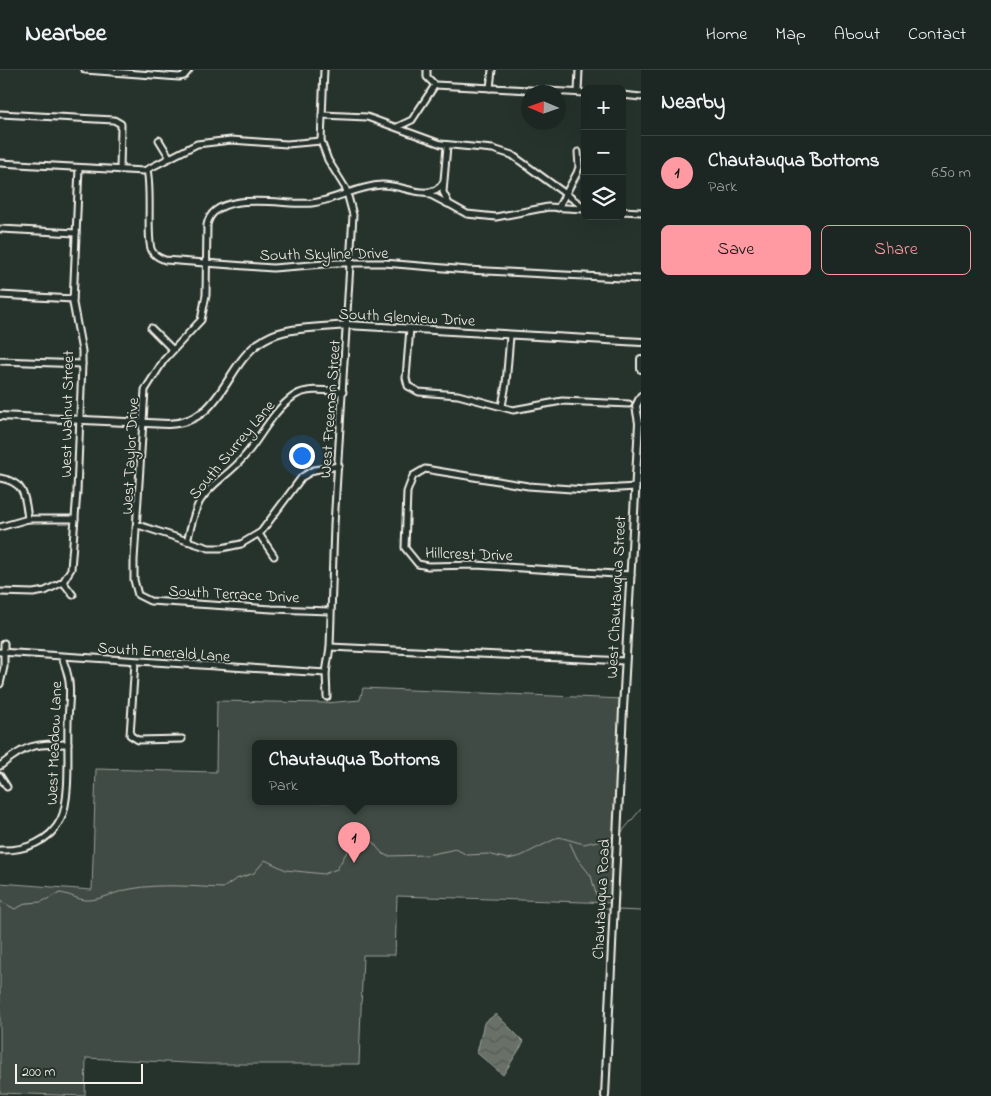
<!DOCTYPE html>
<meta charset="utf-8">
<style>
:root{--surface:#1c2622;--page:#29322f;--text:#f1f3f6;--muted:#a0a5a5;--line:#3a4340;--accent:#ff9aa2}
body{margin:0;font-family:"Indie Flower",sans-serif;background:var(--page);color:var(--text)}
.controls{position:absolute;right:15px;top:15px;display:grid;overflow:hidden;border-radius:8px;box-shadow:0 5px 20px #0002}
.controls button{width:45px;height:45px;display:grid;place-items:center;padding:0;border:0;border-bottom:1px solid var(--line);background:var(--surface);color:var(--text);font:25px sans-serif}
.compass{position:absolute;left:521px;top:15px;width:45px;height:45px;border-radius:50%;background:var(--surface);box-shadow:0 5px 20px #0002;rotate:272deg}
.scale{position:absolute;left:15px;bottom:12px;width:128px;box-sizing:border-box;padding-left:5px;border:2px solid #f4f1e8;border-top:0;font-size:14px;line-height:18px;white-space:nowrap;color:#f4f1e8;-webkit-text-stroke:4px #26332d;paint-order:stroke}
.you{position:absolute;left:301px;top:385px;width:18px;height:18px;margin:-12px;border:4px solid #fff;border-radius:50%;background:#1a73e8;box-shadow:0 0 0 8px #1a73e833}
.badge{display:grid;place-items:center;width:32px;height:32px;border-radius:50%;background:var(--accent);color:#111;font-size:16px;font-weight:700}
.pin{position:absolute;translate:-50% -41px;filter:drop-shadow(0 1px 2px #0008)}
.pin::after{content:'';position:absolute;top:26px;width:18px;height:15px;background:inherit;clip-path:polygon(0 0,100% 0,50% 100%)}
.popup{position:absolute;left:252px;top:670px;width:205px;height:65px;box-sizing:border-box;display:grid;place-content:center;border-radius:8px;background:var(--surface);filter:drop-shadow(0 1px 4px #0005);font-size:16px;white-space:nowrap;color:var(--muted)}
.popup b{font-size:19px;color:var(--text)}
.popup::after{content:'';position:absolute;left:50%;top:100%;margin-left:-10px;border:10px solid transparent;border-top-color:var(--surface)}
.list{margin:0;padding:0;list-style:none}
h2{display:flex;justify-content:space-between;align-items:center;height:65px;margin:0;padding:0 20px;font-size:21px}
h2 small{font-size:16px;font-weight:400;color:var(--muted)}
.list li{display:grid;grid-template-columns:32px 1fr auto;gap:15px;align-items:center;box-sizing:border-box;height:75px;padding:0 20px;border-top:1px solid var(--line)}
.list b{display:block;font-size:19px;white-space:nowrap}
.list p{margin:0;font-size:16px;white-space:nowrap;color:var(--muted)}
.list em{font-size:16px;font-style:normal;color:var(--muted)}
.actions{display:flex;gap:10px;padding:15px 20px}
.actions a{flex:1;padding:11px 0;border:1px solid var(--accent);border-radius:8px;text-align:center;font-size:18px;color:var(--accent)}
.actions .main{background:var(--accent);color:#111}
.icon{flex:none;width:28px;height:28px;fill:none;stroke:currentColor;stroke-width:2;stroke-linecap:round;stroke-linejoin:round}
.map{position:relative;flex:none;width:641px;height:1026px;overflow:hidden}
header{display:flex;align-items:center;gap:30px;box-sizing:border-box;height:70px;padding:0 25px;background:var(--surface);border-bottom:1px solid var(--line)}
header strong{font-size:24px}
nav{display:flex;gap:28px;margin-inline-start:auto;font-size:18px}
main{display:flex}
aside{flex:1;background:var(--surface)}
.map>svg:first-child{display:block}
.park{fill:#414b45;stroke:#9a9e96;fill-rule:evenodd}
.water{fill:url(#water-waves);stroke:#9fa39b}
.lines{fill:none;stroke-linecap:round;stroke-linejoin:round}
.stream{stroke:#9fa39b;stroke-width:1}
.minor-casing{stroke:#f4f1e8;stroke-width:9}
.tertiary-casing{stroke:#f4f1e8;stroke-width:10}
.minor{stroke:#26332d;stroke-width:5}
.tertiary{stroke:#26332d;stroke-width:6}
.labels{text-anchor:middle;stroke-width:4;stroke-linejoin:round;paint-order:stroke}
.street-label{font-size:16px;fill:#f4f1e8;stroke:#26332d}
</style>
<header>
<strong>Nearbee</strong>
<nav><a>Home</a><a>Map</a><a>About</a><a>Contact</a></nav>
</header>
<main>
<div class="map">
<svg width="641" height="1026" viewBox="0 0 641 1026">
<defs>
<pattern id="water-waves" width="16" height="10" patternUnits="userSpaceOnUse" patternTransform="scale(1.25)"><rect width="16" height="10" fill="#676f68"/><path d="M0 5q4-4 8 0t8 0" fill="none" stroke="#565a55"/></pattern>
</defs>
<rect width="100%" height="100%" fill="#26332d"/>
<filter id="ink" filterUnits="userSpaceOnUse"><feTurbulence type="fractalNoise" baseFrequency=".02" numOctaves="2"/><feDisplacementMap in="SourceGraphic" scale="10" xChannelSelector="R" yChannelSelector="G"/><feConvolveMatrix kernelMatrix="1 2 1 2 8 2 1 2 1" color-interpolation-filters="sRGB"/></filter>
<g filter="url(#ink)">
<path class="park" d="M363 618 623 629 614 833 397 826 395 885H363L359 994H207L86 988 85 1026 0 1023V813L92 820 96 699 216 702 217 631 326 633 360 630ZM255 674H453V732H255Z"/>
<polygon class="water" points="496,944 524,972 503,1005 477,983 484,953"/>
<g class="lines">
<g class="stream">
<polyline points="621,763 641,739"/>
<polyline points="570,773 577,788 591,806 599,835 611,840"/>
<path d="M0 831 15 839 27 833 41 832 60 823C70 824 79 831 90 830 103 829 117 821 131 819 161 813 194 817 223 818L236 809 254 803 265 790 286 800 324 804 337 799 352 773 363 765C375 769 376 781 387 786L427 785 456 779 467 785 488 784 508 789 521 786 559 767 584 774 615 767"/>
<polyline points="617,840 641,841"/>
</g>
<g class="minor-casing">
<g id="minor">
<polyline points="85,0 179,7 184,6 189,0"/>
<polyline points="324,0 321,71 328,90 346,119 353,145 334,455 330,577 326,603 327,627"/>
<polyline points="427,0 427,7 435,15"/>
<polyline points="435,15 585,23"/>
<polyline points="490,18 492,0"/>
<polyline points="578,22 579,0"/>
<polyline points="622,25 641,27"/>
<polyline points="0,44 114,50 121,54 121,57 120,100"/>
<polyline points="322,45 367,47 441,74 493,79 512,85 585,138"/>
<polyline points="397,57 412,50 435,15"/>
<polyline points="159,70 170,88"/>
<polyline points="447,76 443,122 449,134 467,144 496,147 548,137 584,139"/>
<polyline points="0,93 144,101 197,74 231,70 287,74 321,71"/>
<path d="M147 100C152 120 146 171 152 181 155 186 159 188 165 190L273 198 337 193H384L468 200 641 209"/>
<polyline points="427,123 448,134"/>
<polyline points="558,138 577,103 579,97 578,82"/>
<polyline points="622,141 641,142"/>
<polyline points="1,159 76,163"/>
<polyline points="0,225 73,229"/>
<polyline points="151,258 173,280"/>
<polyline points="410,258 406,308 408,316 419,322 458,325 513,340 562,331 629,334"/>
<polyline points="0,291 82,294"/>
<polyline points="502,336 506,314 510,266"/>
<path d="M0 408C25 412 25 426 28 449"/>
<polyline points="138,455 209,478 222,478 241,474 261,462 302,407 314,400 339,396"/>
<polyline points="0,457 28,449 75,449"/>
<polyline points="259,464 274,486"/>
<path d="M187 471C191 458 193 443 200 431 211 413 230 404 243 388 261 368 271 342 294 326 308 317 328 321 343 322"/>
<polyline points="631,505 476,495 428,496 418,494 405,478 407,422 413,406 425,399 528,416 586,420 636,417"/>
<polyline points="63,512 73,525"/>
<polyline points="0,522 33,523 45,521 63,512 71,499 77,422 82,294 82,281 73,233 79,98"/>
<path d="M330 541 272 539 150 531 138 525 134 510V490L145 320 164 290 201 250 206 225 207 155C214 118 285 136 312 133 336 130 357 116 382 115 402 114 430 133 443 113"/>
<polyline points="330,577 625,591"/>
<polyline points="0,582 326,603"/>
<polyline points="135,592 130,665 138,670 182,669"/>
<polyline points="0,614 4,597 4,573"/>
<path d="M0 696C27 674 34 674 68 674"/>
<polyline points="0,706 7,717"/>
<path d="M0 780C24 781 50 772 61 749 71 728 67 678 68 654 68 640 71 626 69 612 68 603 65 595 62 587"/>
</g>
</g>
<g class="tertiary-casing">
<g id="tertiary">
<polyline points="641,289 641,299"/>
<path d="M0 346 168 354C225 352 224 292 265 269 287 256 321 258 347 255L641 272"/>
<polyline points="605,1026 623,639 639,353 636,336 641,326"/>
</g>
</g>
<use href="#minor" class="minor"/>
<use href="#tertiary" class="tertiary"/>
</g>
</g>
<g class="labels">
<g class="street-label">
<text transform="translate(324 183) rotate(-1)" y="6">South Skyline Drive</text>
<text transform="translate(407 246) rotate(3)" y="6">South Glenview Drive</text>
<text transform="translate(329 339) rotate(-86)" y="6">West Freeman Street</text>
<text transform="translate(66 344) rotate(-89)" y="6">West Walnut Street</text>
<text transform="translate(231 379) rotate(-50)" y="6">South Surrey Lane</text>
<text transform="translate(129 386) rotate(-87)" y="6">West Taylor Drive</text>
<text transform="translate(469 483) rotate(2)" y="6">Hillcrest Drive</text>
<text transform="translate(234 523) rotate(3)" y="6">South Terrace Drive</text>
<text transform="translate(615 527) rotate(-87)" y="6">West Chautauqua Street</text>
<text transform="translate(164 581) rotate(4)" y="6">South Emerald Lane</text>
<text transform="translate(53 673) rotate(-88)" y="6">West Meadow Lane</text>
<text transform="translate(600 829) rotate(-87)" y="6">Chautauqua Road</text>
</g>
</g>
</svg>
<div class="controls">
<button>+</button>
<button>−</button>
<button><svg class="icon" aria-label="layers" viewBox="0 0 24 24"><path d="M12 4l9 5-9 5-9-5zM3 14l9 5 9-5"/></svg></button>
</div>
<svg class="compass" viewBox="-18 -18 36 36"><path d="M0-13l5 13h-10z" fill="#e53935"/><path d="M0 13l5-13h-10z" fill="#a0a5a5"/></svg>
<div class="scale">200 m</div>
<div class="you"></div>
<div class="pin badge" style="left:354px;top:793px">1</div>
<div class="popup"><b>Chautauqua Bottoms</b>Park</div>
</div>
<aside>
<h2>Nearby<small></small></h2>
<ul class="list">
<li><span class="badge">1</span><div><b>Chautauqua Bottoms</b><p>Park</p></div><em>650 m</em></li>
</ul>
<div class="actions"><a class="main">Save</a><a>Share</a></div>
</aside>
</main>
